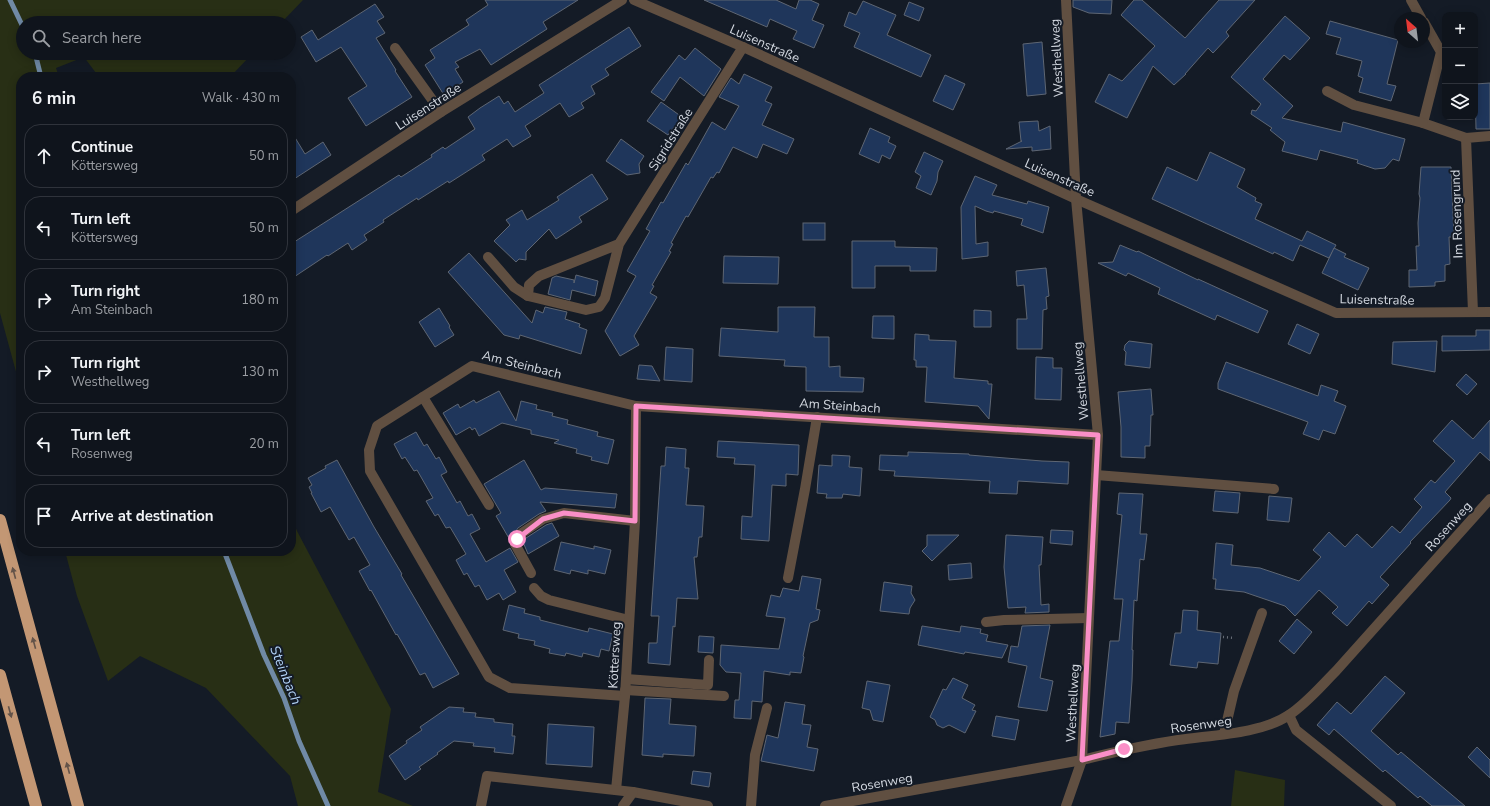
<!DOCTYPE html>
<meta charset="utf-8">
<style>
:root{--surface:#0f141c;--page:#1d2129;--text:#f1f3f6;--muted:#9b9ea3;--line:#2f333b}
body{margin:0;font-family:"Nunito Sans",sans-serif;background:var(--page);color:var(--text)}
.controls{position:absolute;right:12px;top:12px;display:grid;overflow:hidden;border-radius:8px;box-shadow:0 2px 10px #0003}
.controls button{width:36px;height:36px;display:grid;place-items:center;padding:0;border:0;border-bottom:1px solid var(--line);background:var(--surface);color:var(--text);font:20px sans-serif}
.compass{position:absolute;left:1394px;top:12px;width:36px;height:36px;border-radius:50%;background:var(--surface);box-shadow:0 2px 10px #0003;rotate:332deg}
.stop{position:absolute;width:12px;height:12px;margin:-9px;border:3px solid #fa8fc7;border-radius:50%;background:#fff}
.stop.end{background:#fa8fc7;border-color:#fff;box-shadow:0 1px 4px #0008}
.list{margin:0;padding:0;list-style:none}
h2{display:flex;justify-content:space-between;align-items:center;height:52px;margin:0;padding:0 16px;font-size:17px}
h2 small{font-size:13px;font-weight:400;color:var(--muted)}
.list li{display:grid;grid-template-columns:26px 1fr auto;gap:12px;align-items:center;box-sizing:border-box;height:64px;margin:0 8px 8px;padding:0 8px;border:1px solid var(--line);border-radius:16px}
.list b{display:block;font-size:15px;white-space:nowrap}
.list p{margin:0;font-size:13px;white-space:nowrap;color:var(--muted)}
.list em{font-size:13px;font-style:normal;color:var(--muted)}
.icon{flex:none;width:22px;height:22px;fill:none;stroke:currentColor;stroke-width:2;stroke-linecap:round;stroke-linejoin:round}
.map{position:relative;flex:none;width:1490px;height:806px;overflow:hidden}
.search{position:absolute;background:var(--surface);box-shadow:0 2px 10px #0003;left:16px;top:16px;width:280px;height:44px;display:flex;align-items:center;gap:10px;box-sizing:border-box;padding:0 14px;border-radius:22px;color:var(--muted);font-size:15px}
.panel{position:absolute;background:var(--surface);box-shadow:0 2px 10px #0003;left:16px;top:72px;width:280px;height:484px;border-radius:16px}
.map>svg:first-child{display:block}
.green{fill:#282f15}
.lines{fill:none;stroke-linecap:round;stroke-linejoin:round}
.stream{stroke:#708aa6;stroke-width:5}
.building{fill:#1f365b;stroke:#5e6673}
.path{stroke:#696f78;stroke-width:2.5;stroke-dasharray:1 3;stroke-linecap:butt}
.minor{stroke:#604f41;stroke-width:10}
.highway{stroke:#c39774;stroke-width:12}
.oneway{fill:#635349}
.route{stroke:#fa8fc7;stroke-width:5}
.labels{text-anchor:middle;stroke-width:4;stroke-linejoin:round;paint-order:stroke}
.street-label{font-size:13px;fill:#d3d8e0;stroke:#141b26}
.water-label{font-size:14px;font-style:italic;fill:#b2d3f7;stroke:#141b26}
</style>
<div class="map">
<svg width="1490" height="806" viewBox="0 0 1490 806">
<rect width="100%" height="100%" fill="#141b26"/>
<g class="green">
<polygon points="0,0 303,0 281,23 23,23 23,53 253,53 230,77 99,77 84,57 56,68 59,77 21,77 21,390 0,313"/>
<polygon points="291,516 297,531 391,709 378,792 413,806 298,806 290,776 206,688 140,656 108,681 77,596 65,551 291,551"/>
<polygon points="1235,770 1285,780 1284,806 1231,806"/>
</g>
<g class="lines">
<g class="stream">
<polyline points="10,0 23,27"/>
<polyline points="35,53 41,77"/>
<polyline points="224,551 264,655 284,698 299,741 328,806"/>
</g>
</g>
<g class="building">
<polygon points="485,0 578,0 543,22 547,29 491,65 480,49 455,62 459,67 455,69 463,82 444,95 425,65 435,58 430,50 469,25 466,20 488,5"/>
<polygon points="704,0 776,0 796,9 799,0 810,0 819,4 812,20 824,25 814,48 793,39 797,31 770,19 767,27"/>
<polygon points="1073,0 1112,0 1111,14 1089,13 1073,7"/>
<polygon points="1134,0 1142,0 1185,38 1219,0 1255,0 1226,32 1229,36 1213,53 1208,48 1185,74 1186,74 1174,85 1153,66 1127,118 1095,102 1109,74 1122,81 1155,46 1121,15"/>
<polygon points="863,1 896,15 887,35 931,55 921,77 854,47 860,33 844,26 849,12 856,15"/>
<polygon points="909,2 924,8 919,21 904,15"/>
<polygon points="375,4 384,17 377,21 385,33 376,38 396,70 395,71 412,97 366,126 348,98 367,86 341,47 316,62 301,37 312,30 318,40"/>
<polygon points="1285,16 1310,38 1290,60 1284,55 1263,79 1293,106 1282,118 1341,132 1343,122 1405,139 1399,161 1393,159 1385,168 1375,169 1357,163 1358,160 1320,150 1317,160 1282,151 1285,142 1270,130 1272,128 1251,114 1252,110 1256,111 1261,104 1231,77"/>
<polygon points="1330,21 1398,40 1387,84 1396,86 1391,101 1359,92 1363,78 1358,76 1362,61 1336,54 1341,38 1326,34"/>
<polygon points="629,27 641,46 605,69 609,75 591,86 595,94 581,103 584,108 569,117 560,103 525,126 531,136 513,147 507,139 482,155 485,160 449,183 448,181 418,200 417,198 383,220 384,222 364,235 367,240 352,250 348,243 328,256 327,255 291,279 291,244 399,175 401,177 432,157 431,155 443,147 445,149 475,129 468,117 480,108 499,96 504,104 508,101 515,112 544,93 539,85"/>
<polygon points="1042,42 1046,94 1027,96 1023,44"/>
<polygon points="695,48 721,69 704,96 680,77 664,101 651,92 679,55 685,60"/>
<polygon points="744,74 772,87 765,101 772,104 762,125 794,139 787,154 763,144 757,158 733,147 719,173 717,172 713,178 711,177 688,217 686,216 671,243 673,244 669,251 671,252 652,285 654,286 650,293 657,297 634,336 639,345 620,356 605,331 636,276 627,271 650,231 646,229 661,202 663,203 686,163 688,165 712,122 725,130 739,106 719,97 731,78 739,84"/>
<polygon points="945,75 965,84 953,110 933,101"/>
<polygon points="1490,83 1490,129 1476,129 1475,84"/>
<polygon points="661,102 682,117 668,135 647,121"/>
<polygon points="1038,121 1039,131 1050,126 1051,149 1032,151 1032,147 1006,149 1022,141 1021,141 1019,122"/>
<polygon points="870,128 890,137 888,142 896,146 890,159 882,155 879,163 859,154"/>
<polygon points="291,131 305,154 323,142 331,155 291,181"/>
<polygon points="621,139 644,156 639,164 640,173 627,175 606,161"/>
<polygon points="924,152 943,161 938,172 937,181 931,195 916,188 921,176 915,172"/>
<polygon points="1210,152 1245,169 1237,187 1256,198 1255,201 1262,204 1255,219 1302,241 1307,231 1336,245 1329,258 1300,245 1293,261 1274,252 1273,254 1152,199 1167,167 1197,181"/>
<polygon points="1421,167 1451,167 1454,237 1449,237 1450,264 1445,265 1445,281 1435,282 1435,286 1409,287 1409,270 1417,270 1416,246 1419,246 1418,223 1420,198 1419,194"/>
<polygon points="592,174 608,199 579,217 582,222 556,239 549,229 526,252 526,260 519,259 516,262 494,241 510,225 506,220 522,210 527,220 559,200 557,197"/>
<polygon points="975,176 997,185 992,195 1027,204 1028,201 1049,207 1043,233 1021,225 1023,219 994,211 993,213 986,211 975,206 976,244 988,242 988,256 962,259 961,207"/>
<rect x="803" y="223" width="22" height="17"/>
<polygon points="852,241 895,241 895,247 937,248 936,271 910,271 910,266 875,266 875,288 852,288"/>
<polygon points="1120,245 1137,252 1138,251 1198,280 1198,279 1268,311 1258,333 1217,315 1215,320 1158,294 1160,288 1128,273 1126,276 1098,263 1113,262"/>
<polygon points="1334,248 1346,254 1344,257 1369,268 1358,290 1322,273"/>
<polygon points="469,253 532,323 536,310 543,313 545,307 567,312 565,319 580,324 579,327 587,330 581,354 520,335 519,339 504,335 448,272"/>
<polygon points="724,256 779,257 778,284 723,283"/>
<polygon points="1046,268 1049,296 1046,297 1047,309 1043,310 1042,349 1017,349 1017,319 1027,319 1024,285 1017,286 1016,271"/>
<polygon points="576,275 598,281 595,296 572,290 570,300 548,294 552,278 556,276 574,280 574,283"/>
<polygon points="778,307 815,307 814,337 829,337 829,367 840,366 840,377 864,378 863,392 806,391 806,367 784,366 785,360 719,356 721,328 778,332"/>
<polygon points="439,308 450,326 449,327 454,335 435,347 419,322"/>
<polygon points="974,310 991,311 991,327 974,327"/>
<polygon points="873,316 894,316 894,339 872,338"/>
<polygon points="1297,324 1319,334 1310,354 1288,344"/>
<polygon points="1476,330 1490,330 1490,350 1442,351 1442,336 1476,336"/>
<polygon points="915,334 929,335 929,340 956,341 954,378 988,381 988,384 992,384 989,419 978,406 925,402 927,367 916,367 916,360 914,360"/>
<polygon points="1129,341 1152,344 1150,368 1125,365 1126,352 1124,350 1125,345"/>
<polygon points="1437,341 1435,372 1392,364 1393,342"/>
<polygon points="666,347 693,349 692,382 664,380"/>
<polygon points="1036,357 1053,358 1053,368 1062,368 1061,400 1035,399"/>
<polygon points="1226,362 1318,396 1321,385 1338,391 1334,401 1346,406 1335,434 1323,430 1319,440 1303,434 1308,422 1218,389 1218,383"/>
<polygon points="639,365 652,366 660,381 637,379"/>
<polygon points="1466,374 1477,384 1467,395 1456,385"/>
<polygon points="1151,389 1153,415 1151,415 1150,446 1145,446 1145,458 1121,457 1121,427 1118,392"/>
<polygon points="499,391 516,421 521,401 537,405 536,409 553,413 552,416 568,420 567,424 598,432 597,436 614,440 608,464 591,460 592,457 576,453 577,449 554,443 559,440 531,434 531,430 502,423 479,436 475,428 472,430 470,427 456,435 443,413 458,404 460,408 474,400 476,403"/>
<polygon points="1452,420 1473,439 1490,420 1490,461 1480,452 1445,492 1451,498 1450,500 1410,542 1411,543 1380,577 1389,585 1372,604 1369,601 1347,626 1332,613 1338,607 1319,590 1295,616 1285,606 1244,592 1215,589 1216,579 1213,579 1216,543 1233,545 1231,565 1260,568 1299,581 1321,557 1313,550 1329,532 1345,547 1357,534 1372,548 1392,526 1400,533 1422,507 1414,499 1431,480 1435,483 1455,461 1433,441"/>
<polygon points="416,432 424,446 427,444 436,459 439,457 447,472 441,475 457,503 460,501 468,516 472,514 480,529 470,534 486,562 510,548 518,562 504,570 516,592 503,600 499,593 487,600 479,585 475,587 467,573 464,575 456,560 466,554 450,527 446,528 438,514 435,516 426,501 433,498 417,470 414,471 405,457 402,459 394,444"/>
<polygon points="718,441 799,445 798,475 786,474 786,486 772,485 769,541 741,539 742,516 752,517 755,465 734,464 735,458 717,457"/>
<polygon points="666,447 686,449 685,468 689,468 686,505 704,506 702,537 699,537 697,557 694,557 698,599 677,598 675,627 673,626 670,665 648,663 649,643 657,643 659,616 651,616 661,466 665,466"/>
<polygon points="908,452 969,454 969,455 1042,461 1069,462 1068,484 1018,481 1017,494 989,493 990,481 894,476 895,471 879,470 880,455 908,456"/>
<polygon points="832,455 850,456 849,467 862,468 860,496 843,494 842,498 826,498 827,494 817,493 819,465 832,466"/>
<polygon points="337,460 374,527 402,574 401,575 459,674 433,688 425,673 420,675 404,646 397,634 396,635 371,590 370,591 359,571 370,565 354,537 349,540 330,507 321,512 311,493 312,493 309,487 312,485 308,478 326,468 325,466"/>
<polygon points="524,460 541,490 545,488 617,494 615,508 540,502 546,511 539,514 518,528 510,540 496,516 501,513 484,484"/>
<polygon points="1215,491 1240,493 1238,513 1213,511"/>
<polygon points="1119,493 1143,494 1140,534 1147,534 1144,560 1140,559 1137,601 1134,600 1132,650 1133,650 1132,681 1129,723 1116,722 1115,734 1100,737 1110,641 1119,641 1123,599 1114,599 1122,515 1117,514"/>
<polygon points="1269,496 1292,498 1289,522 1267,520"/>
<polygon points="552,523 559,536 528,554 523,542 526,538 546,525"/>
<polygon points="1051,530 1073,531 1072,545 1050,543"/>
<polygon points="927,535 959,535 932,561 922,551 927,546"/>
<polygon points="1006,535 1043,537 1041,565 1039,565 1041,605 1049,604 1049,612 1025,613 1026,607 1008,608 1004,567"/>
<polygon points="561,542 594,549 594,546 611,550 605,574 588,570 588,574 571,570 570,574 554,570"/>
<polygon points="971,563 972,578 949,580 948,565"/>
<polygon points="802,576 821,579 816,609 820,610 818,620 810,623 803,656 804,657 801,673 790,672 790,675 764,671 762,702 752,701 751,719 734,718 735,700 739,700 741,673 726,672 720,665 721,645 779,649 785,618 766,616 771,595 780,597 783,588 799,591"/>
<polygon points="884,582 912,586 911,593 915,600 910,608 909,614 880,611"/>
<polygon points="509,605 525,609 524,613 540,617 540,620 588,632 589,628 613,634 609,651 601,649 599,657 583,653 582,657 566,653 565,656 549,653 550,649 534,645 535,641 518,638 519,634 503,630"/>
<polygon points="1183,610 1198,611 1197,630 1221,633 1218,664 1198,662 1197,668 1170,665 1175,633 1181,633"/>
<polygon points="1297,619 1312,632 1294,654 1279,641"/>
<polygon points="1050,625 1040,678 1053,681 1047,711 1018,707 1027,666 1008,662 1011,646 1018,647 1022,626"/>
<polygon points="922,626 960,632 961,626 981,629 980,633 988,635 986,641 1008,645 1002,658 965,652 964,654 918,645"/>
<polygon points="699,636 714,637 713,653 698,652"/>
<polygon points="1385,676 1405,693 1371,731 1398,755 1401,752 1465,806 1432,806 1420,796 1418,798 1385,770 1383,772 1334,729 1329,735 1317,725 1337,702 1351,714"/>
<polygon points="953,678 968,685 962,698 975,705 972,710 976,711 965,733 949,725 943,728 937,725 935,720 930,717 943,689 946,690"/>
<polygon points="867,681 890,685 883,722 873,720 870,710 862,708"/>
<polygon points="645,698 671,699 669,724 696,726 694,756 663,754 663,757 642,755"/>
<polygon points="785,702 805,705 802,724 811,725 807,747 818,749 814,771 761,761 767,735 778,738"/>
<polygon points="449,707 464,708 463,712 476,713 475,717 494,719 494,722 513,724 512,736 515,736 513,754 494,752 495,748 473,746 474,743 454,741 437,753 438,754 419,767 421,769 405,780 389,756 407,743 406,741 422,730 420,727"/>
<polygon points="996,716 1019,720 1015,740 992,736"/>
<polygon points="548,724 594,727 592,767 546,764"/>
<polygon points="1477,747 1490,760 1490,778 1468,757"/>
<polygon points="693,771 711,773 709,787 691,784"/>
</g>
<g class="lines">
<polyline class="path" points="1223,637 1234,638"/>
<g class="minor">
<polyline points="634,0 743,47 1076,199 1336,313 1490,312"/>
<polyline points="1066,0 1076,199 1098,435 1082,760 1066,806"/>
<polyline points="1411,0 1421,18"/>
<polyline points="1424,22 1441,52 1423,123 1466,138"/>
<polyline points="395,48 441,112"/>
<polyline points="1327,91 1354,105 1423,123"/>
<polyline points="291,211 441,112 622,0"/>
<polyline points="619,244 605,298 599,307 586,310 528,296 529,285 539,276 619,244 743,47"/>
<polyline points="488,257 514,287 528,296"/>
<polyline points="1473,312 1466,138 1490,136"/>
<polyline points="423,397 489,505"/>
<polyline points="1096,475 1274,489"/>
<polyline points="531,573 515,544 517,539 522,533 543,519 564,513 635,521"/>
<polyline points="788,578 805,489 817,417"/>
<polyline points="534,588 541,596 549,600 629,620"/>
<polyline points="986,622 1004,620 1089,618"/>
<polyline points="626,679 708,685 709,660"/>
<polyline points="625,690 724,696"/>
<polyline points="625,696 510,688 489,677 370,471 369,450 377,426 472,366 636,406 1098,435"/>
<polyline points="1289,715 1296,730 1391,806"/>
<polyline points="1224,734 1234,691 1262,613"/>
<polyline points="616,790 625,696 635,521 636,406"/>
<polyline points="481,806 487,776 633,792 708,806"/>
<polyline points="623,806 633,792"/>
<polyline points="751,806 755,755 767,708"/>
<path d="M825 806 1082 760C1114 752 1145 745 1178 740 1211 735 1261 734 1289 715 1307 703 1321 686 1336 671L1490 499"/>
</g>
<g class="highway">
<polyline points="0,520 78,806"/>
<polyline points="0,675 36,806"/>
</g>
</g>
<defs><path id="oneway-solid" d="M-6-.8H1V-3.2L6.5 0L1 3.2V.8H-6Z"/></defs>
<g class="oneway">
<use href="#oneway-solid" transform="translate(14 573) rotate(-105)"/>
<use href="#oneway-solid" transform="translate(34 643) rotate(-105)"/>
<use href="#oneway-solid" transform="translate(10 712) rotate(75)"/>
<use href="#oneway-solid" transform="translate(68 768) rotate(-105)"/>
</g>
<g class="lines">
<polyline class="route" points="517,539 543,519 564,513 635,521 636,406 1098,435 1082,760 1124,749"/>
</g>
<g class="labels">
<g class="street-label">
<text transform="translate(765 43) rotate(24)" y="5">Luisenstraße</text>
<text transform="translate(1056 58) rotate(-93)" y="5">Westhellweg</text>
<text transform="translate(428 106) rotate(-33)" y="5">Luisenstraße</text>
<text transform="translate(670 139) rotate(-58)" y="5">Sigridstraße</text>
<text transform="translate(1060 177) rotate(24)" y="5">Luisenstraße</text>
<text transform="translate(1456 214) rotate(-92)" y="5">Im Rosengrund</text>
<text transform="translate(1377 299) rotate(1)" y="5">Luisenstraße</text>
<text transform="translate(522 364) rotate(14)" y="5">Am Steinbach</text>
<text transform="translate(1080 381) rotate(-95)" y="5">Westhellweg</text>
<text transform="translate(840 405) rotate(4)" y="5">Am Steinbach</text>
<text transform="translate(1448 526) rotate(-48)" y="5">Rosenweg</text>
<text transform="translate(614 655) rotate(-87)" y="5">Köttersweg</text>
<text transform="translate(1072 703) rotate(-87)" y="5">Westhellweg</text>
<text transform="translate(1201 724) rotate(-8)" y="5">Rosenweg</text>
<text transform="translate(882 782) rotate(-10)" y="5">Rosenweg</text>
</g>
<g class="water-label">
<text transform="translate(286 675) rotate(68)" y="5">Steinbach</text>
</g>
</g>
</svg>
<div class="controls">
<button>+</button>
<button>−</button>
<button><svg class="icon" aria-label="layers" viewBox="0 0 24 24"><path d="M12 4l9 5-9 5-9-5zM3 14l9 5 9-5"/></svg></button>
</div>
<svg class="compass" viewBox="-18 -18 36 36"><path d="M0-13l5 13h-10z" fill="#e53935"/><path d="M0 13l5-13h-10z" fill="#9b9ea3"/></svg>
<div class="stop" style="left:517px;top:539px"></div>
<div class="stop end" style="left:1124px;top:749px"></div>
<div class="search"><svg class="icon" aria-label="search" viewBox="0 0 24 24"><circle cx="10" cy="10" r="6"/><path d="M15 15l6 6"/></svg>Search here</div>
<section class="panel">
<h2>6 min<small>Walk · 430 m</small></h2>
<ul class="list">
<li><svg class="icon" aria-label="ahead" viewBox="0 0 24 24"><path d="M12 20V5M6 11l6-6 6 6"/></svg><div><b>Continue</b><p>Köttersweg</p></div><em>50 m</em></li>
<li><svg class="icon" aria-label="left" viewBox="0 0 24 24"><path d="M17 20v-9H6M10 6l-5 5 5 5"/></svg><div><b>Turn left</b><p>Köttersweg</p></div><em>50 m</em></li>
<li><svg class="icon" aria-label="right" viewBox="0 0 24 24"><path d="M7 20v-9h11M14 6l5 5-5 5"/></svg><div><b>Turn right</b><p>Am Steinbach</p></div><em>180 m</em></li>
<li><svg class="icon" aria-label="right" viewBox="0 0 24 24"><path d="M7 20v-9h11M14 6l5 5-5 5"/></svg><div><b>Turn right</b><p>Westhellweg</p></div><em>130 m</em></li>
<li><svg class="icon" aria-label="left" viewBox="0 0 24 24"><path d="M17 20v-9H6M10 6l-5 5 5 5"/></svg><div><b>Turn left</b><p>Rosenweg</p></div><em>20 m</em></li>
<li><svg class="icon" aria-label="arrive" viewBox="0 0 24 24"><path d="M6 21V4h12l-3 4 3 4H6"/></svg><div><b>Arrive at destination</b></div></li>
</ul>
</section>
</div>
